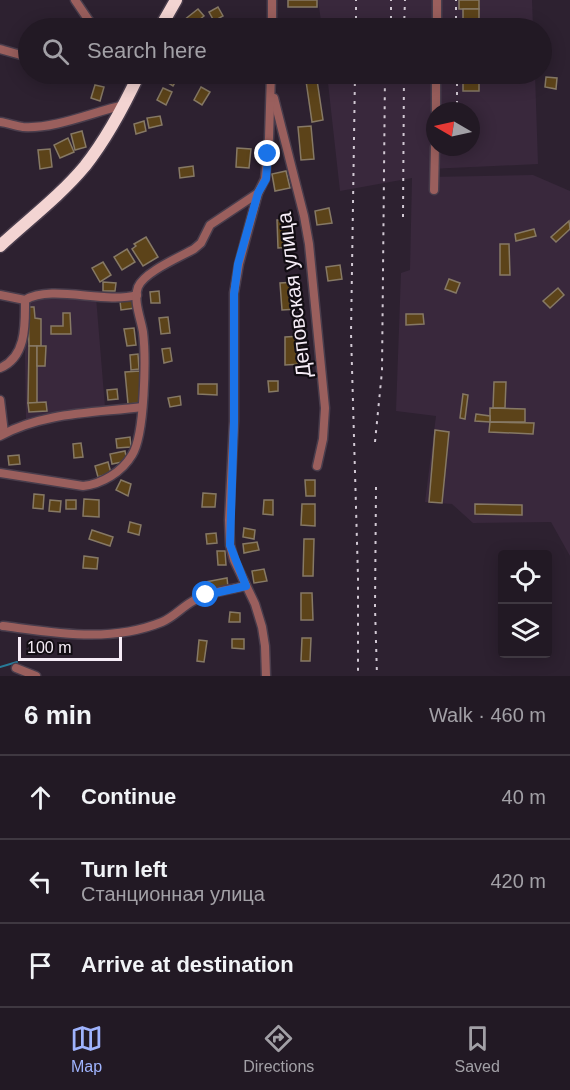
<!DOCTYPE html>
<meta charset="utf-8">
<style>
:root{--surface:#221924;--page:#2e2631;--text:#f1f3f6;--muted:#a2a0a6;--line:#3f3841;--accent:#9fb3fd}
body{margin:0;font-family:Helvetica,sans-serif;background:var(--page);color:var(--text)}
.controls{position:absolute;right:18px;bottom:18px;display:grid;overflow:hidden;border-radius:6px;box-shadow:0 3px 15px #0003}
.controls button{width:54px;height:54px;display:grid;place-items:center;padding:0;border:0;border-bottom:2px solid var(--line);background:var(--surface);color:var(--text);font:30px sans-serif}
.compass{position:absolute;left:426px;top:102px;width:54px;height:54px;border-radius:50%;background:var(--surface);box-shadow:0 3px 15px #0003;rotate:279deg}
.scale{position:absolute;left:18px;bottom:15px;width:104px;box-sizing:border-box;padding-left:6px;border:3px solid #f5ecf6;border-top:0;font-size:16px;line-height:21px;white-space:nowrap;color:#f5ecf6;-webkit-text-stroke:4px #120d13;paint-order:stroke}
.stop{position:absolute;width:18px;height:18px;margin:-14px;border:4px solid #1a73e8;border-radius:50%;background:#fff}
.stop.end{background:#1a73e8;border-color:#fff;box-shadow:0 2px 6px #0008}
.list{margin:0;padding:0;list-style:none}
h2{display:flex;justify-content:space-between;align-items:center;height:78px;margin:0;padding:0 24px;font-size:26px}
h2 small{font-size:20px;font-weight:400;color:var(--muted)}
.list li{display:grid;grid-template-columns:39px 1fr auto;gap:18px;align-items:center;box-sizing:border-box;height:84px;padding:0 24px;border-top:2px solid var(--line)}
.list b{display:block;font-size:22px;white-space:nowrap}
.list p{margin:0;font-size:20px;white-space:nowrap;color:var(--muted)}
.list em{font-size:20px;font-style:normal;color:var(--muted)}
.icon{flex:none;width:33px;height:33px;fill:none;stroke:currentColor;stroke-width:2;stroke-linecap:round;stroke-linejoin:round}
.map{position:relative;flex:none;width:570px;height:676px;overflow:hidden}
.search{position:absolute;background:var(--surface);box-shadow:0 3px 15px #0003;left:18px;right:18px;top:18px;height:66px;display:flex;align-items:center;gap:15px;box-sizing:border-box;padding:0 21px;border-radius:33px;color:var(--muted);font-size:22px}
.sheet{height:330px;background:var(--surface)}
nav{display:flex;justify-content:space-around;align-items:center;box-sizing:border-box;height:84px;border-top:2px solid var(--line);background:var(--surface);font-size:16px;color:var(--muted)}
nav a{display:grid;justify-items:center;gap:3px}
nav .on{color:var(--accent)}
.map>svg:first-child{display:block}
.built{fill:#39283c;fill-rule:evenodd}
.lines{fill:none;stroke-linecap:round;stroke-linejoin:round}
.stream{stroke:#277b98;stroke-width:2}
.building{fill:#5c4319;stroke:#867965;stroke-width:1.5}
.minor-casing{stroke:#493d4c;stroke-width:11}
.highway-casing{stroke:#493d4c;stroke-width:15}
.minor{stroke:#9a5f5d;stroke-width:8}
.highway{stroke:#f3d4d2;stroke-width:12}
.rail{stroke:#d2c9d4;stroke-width:2;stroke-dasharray:3 6;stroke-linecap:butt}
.route{stroke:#1a73e8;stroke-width:8}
.labels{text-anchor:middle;stroke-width:4.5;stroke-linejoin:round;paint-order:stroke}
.street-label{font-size:21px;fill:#f5ecf6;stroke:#120d13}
</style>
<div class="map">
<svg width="570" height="676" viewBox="0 0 570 676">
<rect width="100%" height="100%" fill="#2d2130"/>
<g class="built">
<polygon points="318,0 532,0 533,28 322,28"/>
<path d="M327 74H535L538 164 429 169V177L533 175 570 191V556L551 522 473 523 452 504 425 502 436 416 396 411 401 273 410 270 412 178 340 191ZM435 111H471V147H435Z"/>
<polygon points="24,297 96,297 105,407 44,414 26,419"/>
</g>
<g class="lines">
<polyline class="stream" points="0,667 17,662"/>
</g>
<g class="building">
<rect x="288" y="0" width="29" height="7"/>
<rect x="459" y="0" width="20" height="9"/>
<polygon points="218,7 223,16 214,21 209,12"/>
<polygon points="198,9 204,16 190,27 184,20"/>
<rect x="463" y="9" width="16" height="19"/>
<polygon points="170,74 180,74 173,86 165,81"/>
<rect x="463" y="74" width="16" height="17"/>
<polygon points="546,77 557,78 556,89 545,87"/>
<polygon points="317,80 323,120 312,122 306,81"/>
<polygon points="95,85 104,87 100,101 91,98"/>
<polygon points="201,87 210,92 202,105 194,100"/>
<polygon points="163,88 172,92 166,105 157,100"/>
<polygon points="160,116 162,125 149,128 147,118"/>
<polygon points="144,121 146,131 136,134 134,124"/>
<polygon points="311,126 314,159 301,160 298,127"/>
<polygon points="82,131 86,147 75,150 71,134"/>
<polygon points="68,138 74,152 60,158 54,145"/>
<polygon points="237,148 251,149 249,168 236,167"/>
<polygon points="50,149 52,167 40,169 38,150"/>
<polygon points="193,166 194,176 180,178 179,168"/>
<polygon points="286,171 290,188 275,191 272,174"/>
<polygon points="329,208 332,223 317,225 315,211"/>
<polygon points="277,220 293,220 294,247 278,248"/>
<polygon points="569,221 570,229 556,242 551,237"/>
<polygon points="534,229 536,236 516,241 515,234"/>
<polygon points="146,237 158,257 143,266 132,249 136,246 134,244"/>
<polygon points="500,244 509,244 510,275 500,275"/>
<polygon points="127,249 135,262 122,270 114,257"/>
<polygon points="103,262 111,275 100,282 92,268"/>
<polygon points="340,265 342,279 328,281 326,267"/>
<polygon points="449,279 460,283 456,293 445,289"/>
<polygon points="103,282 116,283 115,291 103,291"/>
<polygon points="296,282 298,309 282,310 280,283"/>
<polygon points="558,288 564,295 550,308 543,301"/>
<polygon points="159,291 160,303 151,303 150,292"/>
<polygon points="134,299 135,308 121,310 120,301"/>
<polygon points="28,307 34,307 35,318 41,319 41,346 29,346"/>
<polygon points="63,313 70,313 71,334 51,334 51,326 63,326"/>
<polygon points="406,314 423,314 424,324 406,325"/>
<polygon points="168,317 170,333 161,334 159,318"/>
<polygon points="134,328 136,345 127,346 124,329"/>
<polygon points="302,336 302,364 285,365 285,337"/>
<polygon points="29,346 37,346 37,403 28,403"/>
<polygon points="37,346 46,346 45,366 37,366"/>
<polygon points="170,348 172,361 164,363 162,349"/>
<polygon points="138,354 139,369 131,370 130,355"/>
<polygon points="140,371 142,403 128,404 125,372"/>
<polygon points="268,381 278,381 278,391 269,392"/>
<polygon points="494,382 506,382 505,408 493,408"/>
<polygon points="198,384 217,384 217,395 198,394"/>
<polygon points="117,389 118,399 108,400 107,390"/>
<polygon points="463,394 468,395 465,419 460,418"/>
<polygon points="180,396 181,405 170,407 168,398"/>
<polygon points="46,402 47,411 29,412 28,403"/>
<polygon points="490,408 525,409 525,422 490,422"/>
<polygon points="476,414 490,416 490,422 475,421"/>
<polygon points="490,422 534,423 533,434 489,432"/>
<polygon points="435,430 449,432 442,503 429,502"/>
<polygon points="130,437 131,447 117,448 116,439"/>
<polygon points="81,443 83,457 74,458 73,444"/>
<polygon points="125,451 127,461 112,464 110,454"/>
<polygon points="19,455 20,464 9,465 8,456"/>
<polygon points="108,462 111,473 98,477 95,466"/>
<polygon points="121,480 131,484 128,496 116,490"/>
<polygon points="305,480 315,480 315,496 306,496"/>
<polygon points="203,493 216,494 215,507 202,507"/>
<polygon points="34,494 44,495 43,509 33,508"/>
<polygon points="84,499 99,500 99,517 83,516"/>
<polygon points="50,500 61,501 60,512 49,511"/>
<rect x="66" y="500" width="10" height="9"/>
<polygon points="264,500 273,500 273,515 263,514"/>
<polygon points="302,504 315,504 315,526 301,525"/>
<polygon points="475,504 522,505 522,515 475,514"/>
<polygon points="130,522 141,525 139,535 128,532"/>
<polygon points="244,528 255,530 254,539 243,537"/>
<polygon points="92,530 113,537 110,546 89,539"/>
<polygon points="216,533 217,543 207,544 206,534"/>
<polygon points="304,539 314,539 313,576 303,576"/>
<polygon points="257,542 259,550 244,553 243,544"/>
<polygon points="217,551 225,551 226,565 218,565"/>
<polygon points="84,556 98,558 97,569 83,568"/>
<polygon points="264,569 267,581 254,583 252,571"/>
<polygon points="227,578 228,587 207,591 205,582"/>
<polygon points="301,593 312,593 313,620 301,620"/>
<polygon points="230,612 240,613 240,622 229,622"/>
<polygon points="302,638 311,638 310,661 301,661"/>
<polygon points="232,639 244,639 244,649 232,648"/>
<polygon points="199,640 207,641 204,662 197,661"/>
</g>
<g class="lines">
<g class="minor-casing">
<g id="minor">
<polyline points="75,0 94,28"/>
<polyline points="272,28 272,0"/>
<polyline points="437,28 437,0"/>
<polyline points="0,49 28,57"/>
<polyline points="126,74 137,77"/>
<polyline points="274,98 304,216 309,244 325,408 323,439 317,466"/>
<polyline points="436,111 436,74"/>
<path d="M0 122C8 123 15 126 23 127 55 129 93 112 124 105"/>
<polyline points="434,190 435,147"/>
<path d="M0 295 25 300C52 284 103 304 137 295"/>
<path d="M0 368C27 357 25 323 25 300"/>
<polyline points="0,400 4,433"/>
<path d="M0 436C43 412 95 413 142 407"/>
<path d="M0 473 83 486C102 484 122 472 132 455 145 435 146 357 143 332 141 319 133 301 138 287 144 272 180 257 194 249L201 243 210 225 258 193"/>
<path d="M3 626C57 633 110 643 162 622 174 617 182 607 193 601 208 592 228 590 246 586"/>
<polyline points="16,668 36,676"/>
<polyline points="266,676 265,646 262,627 255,604 234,560 230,545 229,520 234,421 234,293 239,264 258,193 265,179 269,138 271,74"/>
</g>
</g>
<g class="highway-casing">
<g id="highway">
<polyline points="160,28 176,0"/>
<path d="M0 246C28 220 60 196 85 166 107 138 124 106 139 74"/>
</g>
</g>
<use href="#minor" class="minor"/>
<use href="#highway" class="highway"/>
<g class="rail">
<polyline points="356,28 356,0"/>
<polyline points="391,28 391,0"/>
<polyline points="404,28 405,0"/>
<polyline points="456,28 456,0"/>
<polyline points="355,74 351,333 358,577 358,676"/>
<polyline points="457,74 457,111"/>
<polyline points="403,217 404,74"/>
<polyline points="375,442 382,371 385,74"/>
<polyline points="376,487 375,607 377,676"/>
</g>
</g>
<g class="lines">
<polyline class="route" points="206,595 246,586 230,545 234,422 234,294 238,264 258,193 266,179 268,154"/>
</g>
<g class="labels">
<g class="street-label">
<text transform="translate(294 295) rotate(-97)" y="7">Деповская улица</text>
</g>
</g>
</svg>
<div class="controls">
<button><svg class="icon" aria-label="locate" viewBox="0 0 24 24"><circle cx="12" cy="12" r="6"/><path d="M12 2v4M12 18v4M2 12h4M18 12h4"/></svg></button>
<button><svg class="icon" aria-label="layers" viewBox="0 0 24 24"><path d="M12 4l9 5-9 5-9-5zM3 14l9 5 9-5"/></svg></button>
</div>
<svg class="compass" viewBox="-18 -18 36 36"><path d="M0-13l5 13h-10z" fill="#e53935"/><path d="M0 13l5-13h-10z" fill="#a2a0a6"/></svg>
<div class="scale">100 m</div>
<div class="stop" style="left:206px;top:595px"></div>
<div class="stop end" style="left:268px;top:154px"></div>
<div class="search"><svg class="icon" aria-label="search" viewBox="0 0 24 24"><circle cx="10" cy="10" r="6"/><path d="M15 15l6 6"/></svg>Search here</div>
</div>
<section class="sheet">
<h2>6 min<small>Walk · 460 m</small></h2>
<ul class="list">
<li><svg class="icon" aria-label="ahead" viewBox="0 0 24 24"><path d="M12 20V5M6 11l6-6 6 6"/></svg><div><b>Continue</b></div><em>40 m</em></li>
<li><svg class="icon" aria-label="left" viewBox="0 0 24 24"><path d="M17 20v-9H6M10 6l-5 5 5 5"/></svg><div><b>Turn left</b><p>Станционная улица</p></div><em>420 m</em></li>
<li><svg class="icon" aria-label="arrive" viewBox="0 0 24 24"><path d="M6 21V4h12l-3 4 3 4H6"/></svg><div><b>Arrive at destination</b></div></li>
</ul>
</section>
<nav>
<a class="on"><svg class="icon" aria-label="map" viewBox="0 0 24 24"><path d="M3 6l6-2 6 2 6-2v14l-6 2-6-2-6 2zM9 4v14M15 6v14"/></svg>Map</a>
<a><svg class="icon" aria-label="directions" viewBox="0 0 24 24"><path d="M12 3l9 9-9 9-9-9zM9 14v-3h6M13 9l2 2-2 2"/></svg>Directions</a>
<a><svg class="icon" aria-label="saved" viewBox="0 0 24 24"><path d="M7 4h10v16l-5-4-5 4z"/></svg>Saved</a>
</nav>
